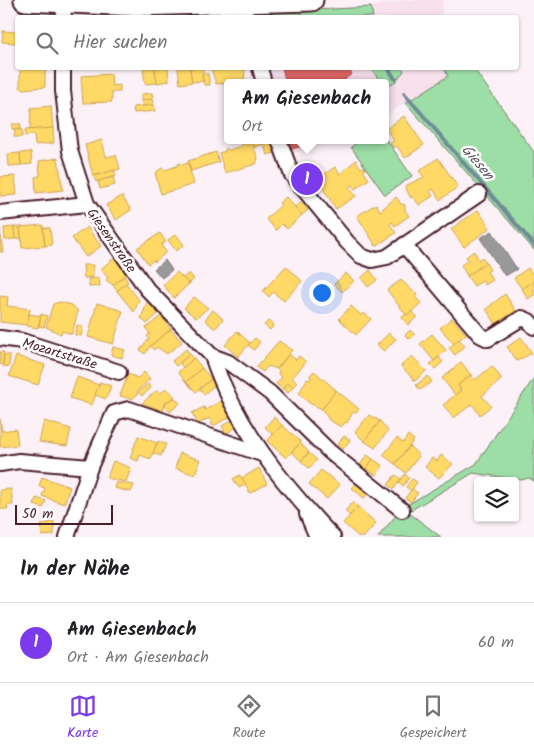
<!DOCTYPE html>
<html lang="de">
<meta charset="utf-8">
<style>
:root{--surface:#fff;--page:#f2f2f2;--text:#202124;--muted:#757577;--line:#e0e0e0;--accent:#7c3aed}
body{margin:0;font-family:Kalam,sans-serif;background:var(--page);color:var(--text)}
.controls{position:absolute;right:15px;bottom:15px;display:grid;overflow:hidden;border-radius:5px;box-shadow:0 1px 4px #0004}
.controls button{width:45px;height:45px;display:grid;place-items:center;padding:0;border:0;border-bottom:1px solid var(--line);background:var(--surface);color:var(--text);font:25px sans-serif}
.scale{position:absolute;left:15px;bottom:12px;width:98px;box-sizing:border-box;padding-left:5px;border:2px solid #4a1f2b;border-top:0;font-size:14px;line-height:18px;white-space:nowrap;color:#4a1f2b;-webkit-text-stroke:4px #fff;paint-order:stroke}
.you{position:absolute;left:321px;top:292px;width:18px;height:18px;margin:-12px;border:4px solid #fff;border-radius:50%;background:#1a73e8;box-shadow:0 0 0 8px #1a73e833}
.badge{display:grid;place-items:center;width:32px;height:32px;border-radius:50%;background:var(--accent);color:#fff;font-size:16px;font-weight:700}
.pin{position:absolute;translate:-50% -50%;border:2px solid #fff;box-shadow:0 1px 5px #0006}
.popup{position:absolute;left:224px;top:79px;width:165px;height:65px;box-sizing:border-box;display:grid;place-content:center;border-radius:5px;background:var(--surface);filter:drop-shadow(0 1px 4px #0005);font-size:16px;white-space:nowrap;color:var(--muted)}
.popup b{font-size:19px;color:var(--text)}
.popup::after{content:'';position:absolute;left:50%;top:100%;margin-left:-10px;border:10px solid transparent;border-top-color:var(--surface)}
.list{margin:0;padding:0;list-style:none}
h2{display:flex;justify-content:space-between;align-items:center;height:65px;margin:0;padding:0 20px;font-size:21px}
h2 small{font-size:16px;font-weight:400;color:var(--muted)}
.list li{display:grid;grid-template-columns:32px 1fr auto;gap:15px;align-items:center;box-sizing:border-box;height:80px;padding:0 20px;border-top:1px solid var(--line)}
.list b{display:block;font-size:19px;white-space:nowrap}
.list p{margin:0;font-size:16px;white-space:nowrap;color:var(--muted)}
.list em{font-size:16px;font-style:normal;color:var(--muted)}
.icon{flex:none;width:28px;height:28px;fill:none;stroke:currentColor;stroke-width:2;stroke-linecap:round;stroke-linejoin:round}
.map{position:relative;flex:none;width:534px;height:537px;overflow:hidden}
.search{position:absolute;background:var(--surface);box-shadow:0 1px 4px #0004;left:15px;right:15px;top:15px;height:55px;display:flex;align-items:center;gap:12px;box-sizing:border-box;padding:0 18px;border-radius:5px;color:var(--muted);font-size:19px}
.sheet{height:145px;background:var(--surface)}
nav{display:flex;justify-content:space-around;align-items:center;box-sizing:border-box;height:70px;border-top:1px solid var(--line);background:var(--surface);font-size:14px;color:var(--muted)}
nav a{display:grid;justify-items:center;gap:2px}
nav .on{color:var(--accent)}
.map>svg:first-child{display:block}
.built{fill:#f8e0ed}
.green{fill:#9ddda6;stroke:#747e68}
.homes{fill:#ffd966;stroke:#c9a154}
.shops{fill:#e06666;stroke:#b35154}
.industry{fill:#999;stroke:#817478}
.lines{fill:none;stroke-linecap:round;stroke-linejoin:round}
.stream{stroke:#6e8d97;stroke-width:4}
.minor-casing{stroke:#4a1f2b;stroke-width:18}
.primary-casing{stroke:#4a1f2b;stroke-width:25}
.minor{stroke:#fff;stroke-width:14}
.primary{stroke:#fff;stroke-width:21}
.labels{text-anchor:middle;stroke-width:5;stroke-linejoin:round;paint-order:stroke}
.street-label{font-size:14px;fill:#4a1f2b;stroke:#fff}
.water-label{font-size:15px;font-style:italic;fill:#5c5661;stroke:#fff}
</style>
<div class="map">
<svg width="534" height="537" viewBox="0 0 534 537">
<rect width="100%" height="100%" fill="#fcf1f7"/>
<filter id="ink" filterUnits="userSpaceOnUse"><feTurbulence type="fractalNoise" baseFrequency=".02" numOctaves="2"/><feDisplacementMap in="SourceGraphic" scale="10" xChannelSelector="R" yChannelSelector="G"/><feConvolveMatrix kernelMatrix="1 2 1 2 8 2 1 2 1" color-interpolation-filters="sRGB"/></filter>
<g filter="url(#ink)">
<g class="built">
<polygon points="404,0 443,0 442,13 439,17 257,18 256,13 371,7"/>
<polygon points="269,68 444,68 448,76 386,115 386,83 272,83"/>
<polygon points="285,140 342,140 288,154"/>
</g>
<g class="green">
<polygon points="371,7 373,17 257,18 256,13"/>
<polygon points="371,68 402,68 404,71 393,84 381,83"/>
<polygon points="444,68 473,68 534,152 534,250 406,103 448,76"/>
<polygon points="386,139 412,176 385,195 351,147 361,140"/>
<polygon points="534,378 534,481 529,478 521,480 473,473 408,512 441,537 378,537 402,508 476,464"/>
</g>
<g class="homes">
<polygon points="3,31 17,32 16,43 2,42"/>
<polygon points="20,68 45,68 45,87 23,89 20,87"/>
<polygon points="143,68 155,68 157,83 145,84"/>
<polygon points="155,68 168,68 169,81 157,83"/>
<polygon points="178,68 190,68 192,82 180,84"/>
<polygon points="190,68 203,68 203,81 192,82"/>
<polygon points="211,68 245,68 244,81 216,84"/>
<polygon points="111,74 112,86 120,85 120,92 112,92 112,102 83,103 81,76"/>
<polygon points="202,74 208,74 210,85 204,85"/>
<polygon points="152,93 153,99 141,101 141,94"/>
<polygon points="153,99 154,105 142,106 141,101"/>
<polygon points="154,105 155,111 134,113 133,107"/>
<polygon points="51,106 53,128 30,130 31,108"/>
<polygon points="404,116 424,145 405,158 397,146 394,148 390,143 394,141 386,129"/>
<polygon points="12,124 21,124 20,130 12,129"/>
<polygon points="53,128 54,143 35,145 34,135 25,136 25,130"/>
<polygon points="15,129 22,130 22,137 14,137"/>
<polygon points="102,140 106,157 116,155 120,169 93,176 85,145"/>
<polygon points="252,140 272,140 275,153 267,155 264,144 254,147"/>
<polygon points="243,143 246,145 252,143 258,158 256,164 225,173 219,153 225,151 226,148 229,150 241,146"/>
<polygon points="31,152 32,164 21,165 20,153"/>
<polygon points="216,152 219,162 191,171 188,161"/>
<polygon points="20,153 21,165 9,166 8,154"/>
<polygon points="58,158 63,190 36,193 35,177 40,176 39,161"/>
<polygon points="438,158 458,187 440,200 433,189 430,191 433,196 419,205 414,198 410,197 405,186 424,177 419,171"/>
<polygon points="356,160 360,167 365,168 364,172 369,179 355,189 352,185 349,187 356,196 336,209 317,179 335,167 340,174"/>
<polygon points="179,163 182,165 188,163 194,184 161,194 155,173 162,168 165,170 177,166"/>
<polygon points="114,170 116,176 96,182 94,176"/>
<polygon points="308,174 312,180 307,185 302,178"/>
<polygon points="15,176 17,195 0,196 0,177"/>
<polygon points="113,177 115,185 100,189 98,181"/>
<polygon points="122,196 131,210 116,220 106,205"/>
<polygon points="286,197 302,215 287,229 282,224 276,230 266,219 281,205 279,203"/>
<polygon points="396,197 401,204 405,205 405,210 409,216 395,226 392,222 390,224 396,233 376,246 357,216 376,204 380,211"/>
<polygon points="301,202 308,210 302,215 295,207"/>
<polygon points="478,210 490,228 464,247 451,229"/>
<polygon points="43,225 45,246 22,248 20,227"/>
<polygon points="14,227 15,239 5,240 4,228"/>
<polygon points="14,227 20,227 21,238 15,239"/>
<polygon points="87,227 101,246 86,257 72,238"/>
<polygon points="43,228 50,228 52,245 45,246"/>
<polygon points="0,229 3,252 0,252"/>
<polygon points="160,233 166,242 161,245 166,252 155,262 154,260 148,264 137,248"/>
<polygon points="176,234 184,245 176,251 168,240"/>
<polygon points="474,251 479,260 482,257 486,263 467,276 461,265 468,260 466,257"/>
<polygon points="114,258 127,274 113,285 106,280 108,278 101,269"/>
<polygon points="486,263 490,270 487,272 493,280 485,285 483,281 474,286 467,276"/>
<polygon points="83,265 93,265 93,277 84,278"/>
<polygon points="286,266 302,281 284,301 273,292 269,297 263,291"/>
<polygon points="528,268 534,276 534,281 522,289 514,278"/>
<polygon points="370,270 377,280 368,287 361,278"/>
<polygon points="177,272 189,284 174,298 163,285"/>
<polygon points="189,273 194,279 189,284 183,278"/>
<polygon points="346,273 354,281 342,292 334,284"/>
<polygon points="124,276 128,282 117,291 113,285"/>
<polygon points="99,278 100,286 89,287 88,279"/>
<polygon points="401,280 417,295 415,297 421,303 407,316 387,290"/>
<polygon points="534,281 534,295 528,299 522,289"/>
<polygon points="126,283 139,300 134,312 117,291"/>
<polygon points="505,294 516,311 496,324 486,309"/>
<polygon points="0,296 8,297 7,306 30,309 27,325 0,322"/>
<polygon points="194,297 208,308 196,318 184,308"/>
<polygon points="148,300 159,313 147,324 141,318"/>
<polygon points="60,302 72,305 78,311 72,334 62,331 61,334 46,327 53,304"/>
<polygon points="97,303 123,311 113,344 88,337"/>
<polygon points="351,306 361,315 364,313 371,319 356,335 339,319"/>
<polygon points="213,310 223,319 215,329 205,320"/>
<polygon points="412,312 417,317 408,325 401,317"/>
<polygon points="29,314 41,316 38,328 27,326"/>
<polygon points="41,314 47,316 44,327 39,326"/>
<polygon points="161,316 171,329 150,346 145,354 140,350 149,339 147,336 150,334 146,328"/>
<polygon points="452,318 466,334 454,344 440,328"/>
<polygon points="268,321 274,325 270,330 264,325"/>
<polygon points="77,325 83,327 81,336 75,335"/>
<polygon points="171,329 182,342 167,354 157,347 154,350 150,346"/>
<polygon points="410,330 415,335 409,339 405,335"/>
<polygon points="237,331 250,343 238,357 225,345"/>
<polygon points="389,333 396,339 384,351 377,345"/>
<polygon points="432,334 446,350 434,361 420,344"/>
<polygon points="521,337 532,353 517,361 507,347"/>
<polygon points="255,338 260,342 254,350 248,345"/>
<polygon points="459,339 465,346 455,355 449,348"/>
<polygon points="279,341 292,350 277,369 268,366 263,372 256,367"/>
<polygon points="113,347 125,350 122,358 111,355"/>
<polygon points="186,349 190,354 176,366 172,361"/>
<polygon points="0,352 4,352 3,365 0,364"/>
<polygon points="190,354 194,358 183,368 180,363"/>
<polygon points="289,354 296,360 299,356 306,362 292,378 297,382 293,387 287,383 283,389 276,384 282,377 278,374 279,371 277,369"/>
<polygon points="4,355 10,355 9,367 3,366"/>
<polygon points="16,356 45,365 38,385 9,376"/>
<polygon points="412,356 426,371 415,381 401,366"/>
<polygon points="439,357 443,362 435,369 430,364"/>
<polygon points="194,358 202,368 186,382 178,372"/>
<polygon points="461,362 471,375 458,385 461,390 455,395 442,378"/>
<polygon points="492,366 502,379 482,396 491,406 480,415 472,404 454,418 443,405 461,390 458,385 471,375 475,380"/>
<polygon points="202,368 211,379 196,392 186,382"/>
<polygon points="314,371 336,390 322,409 309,403 299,393 307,379 309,380 311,378 310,375"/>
<polygon points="144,372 150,379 136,392 138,394 132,399 120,396 128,374 138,378"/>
<polygon points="428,376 432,382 420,390 416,385"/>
<polygon points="77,377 99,385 92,405 70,398"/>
<polygon points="211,379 216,384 204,394 200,389"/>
<polygon points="100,382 111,386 106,399 95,395"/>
<polygon points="287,383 293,387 288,393 283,389"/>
<polygon points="148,384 151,388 142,396 138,392"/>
<polygon points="167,388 175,397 166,402 163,411 142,403 156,391 161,393"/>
<polygon points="336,390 359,409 356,413 353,412 347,423 346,422 341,427 329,420 322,409"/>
<polygon points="174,398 180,403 170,412 165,406 166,402"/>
<polygon points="221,401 230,417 213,426 209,418 198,424 192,413 204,407 205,410"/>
<polygon points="369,415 380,421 364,441 355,432"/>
<polygon points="274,417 282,425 273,435 265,427"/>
<polygon points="0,419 2,431 16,429 18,445 0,447"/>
<polygon points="232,420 236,427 226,434 222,426"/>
<polygon points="44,421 71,429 67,446 39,442"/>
<polygon points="380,421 388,431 375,448 364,441"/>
<polygon points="282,425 301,442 286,458 267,441"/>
<polygon points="408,435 414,440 395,464 383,455 397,438 403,443"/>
<polygon points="138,436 157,443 151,459 140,455 138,461 130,458"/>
<polygon points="344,436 350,440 343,449 337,445"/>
<polygon points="158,441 166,444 161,456 153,453"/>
<polygon points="300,443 309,452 301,461 292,452"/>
<polygon points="410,446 419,456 406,473 395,464"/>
<polygon points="180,453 200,460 195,475 175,468"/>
<polygon points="309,453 317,460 309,468 301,461"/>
<polygon points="367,455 373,459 366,469 360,465"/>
<polygon points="441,455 453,464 439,478 425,467 432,458 437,461"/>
<polygon points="373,459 383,466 376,475 366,469"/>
<polygon points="113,461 131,468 126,482 107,478"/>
<polygon points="259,468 267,484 250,493 242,478"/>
<polygon points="321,470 340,485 327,499 309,484"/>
<polygon points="405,474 409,478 403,486 399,482"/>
<polygon points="240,475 246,484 239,488 233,479"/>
<polygon points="395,475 401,479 394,489 388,485"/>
<polygon points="42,477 70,487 64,504 42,496 45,488 39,486"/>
<polygon points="412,479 417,482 411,491 406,487"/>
<polygon points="358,481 370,491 364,498 352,488"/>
<polygon points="116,482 134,485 131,492 114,488"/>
<polygon points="11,489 13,505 7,505 8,509 0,509 0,490"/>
<polygon points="412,489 418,493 411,502 405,498"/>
<polygon points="36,498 46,501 43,508 34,505"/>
<polygon points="353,502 358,507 350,516 345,511"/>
<polygon points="358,507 376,523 364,537 359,537 343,523"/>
<polygon points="54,521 54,535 42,536 41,525"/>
</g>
<g class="shops">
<polygon points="282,68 348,68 352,74 345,79 347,83 286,83"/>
<polygon points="290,140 325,140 292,149"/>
</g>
<g class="industry">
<polygon points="492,231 517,269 505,276 480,238"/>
<polygon points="165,260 172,270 162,278 154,269"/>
</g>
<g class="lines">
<g class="stream">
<polyline points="388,68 395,79"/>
<polyline points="404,93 534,245"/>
</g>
<g class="minor-casing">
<g id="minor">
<polyline points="63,3 64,18"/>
<polyline points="242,4 246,18"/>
<polyline points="63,68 63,91 70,151 87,204 147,289 212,356 228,362 270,393 330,452 402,510"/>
<polyline points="260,68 264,83"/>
<polyline points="279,140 292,175 347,242 361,256 372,260 387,257 479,194"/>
<polyline points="0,213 87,204"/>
<polyline points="404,245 480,335 488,339 522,318 529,321 534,327"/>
<polyline points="0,338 22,341 119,372"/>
<path d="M212 356C235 425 283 485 333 537"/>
<polyline points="0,464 19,461 90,467"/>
<polyline points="307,514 317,537"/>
<polyline points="67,537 90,467 114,413 129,409 262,454"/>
</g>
</g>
<g class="primary-casing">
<polyline id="primary" points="25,0 136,5 312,0"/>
</g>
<use href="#minor" class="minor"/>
<use href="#primary" class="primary"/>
</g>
</g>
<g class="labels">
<g class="street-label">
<text transform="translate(112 240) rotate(55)" y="5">Giesenstraße</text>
<text transform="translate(60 353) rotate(17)" y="5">Mozartstraße</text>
</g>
<g class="water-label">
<text transform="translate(478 162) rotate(50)" y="5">Giesen</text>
</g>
</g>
</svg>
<div class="controls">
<button><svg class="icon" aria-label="layers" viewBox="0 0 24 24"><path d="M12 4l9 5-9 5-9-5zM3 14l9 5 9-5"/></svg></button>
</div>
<div class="scale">50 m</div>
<div class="you"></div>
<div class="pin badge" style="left:307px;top:179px">1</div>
<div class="popup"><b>Am Giesenbach</b>Ort</div>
<div class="search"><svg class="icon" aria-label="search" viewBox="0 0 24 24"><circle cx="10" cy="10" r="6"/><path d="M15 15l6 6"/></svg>Hier suchen</div>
</div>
<section class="sheet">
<h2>In der Nähe<small></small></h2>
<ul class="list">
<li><span class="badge">1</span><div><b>Am Giesenbach</b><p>Ort · Am Giesenbach</p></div><em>60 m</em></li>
</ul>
</section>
<nav>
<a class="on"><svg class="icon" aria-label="map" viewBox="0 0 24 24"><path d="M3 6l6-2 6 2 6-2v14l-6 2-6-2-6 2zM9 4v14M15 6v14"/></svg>Karte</a>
<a><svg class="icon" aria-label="directions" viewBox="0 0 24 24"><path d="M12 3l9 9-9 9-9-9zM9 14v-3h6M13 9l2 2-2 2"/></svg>Route</a>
<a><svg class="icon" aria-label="saved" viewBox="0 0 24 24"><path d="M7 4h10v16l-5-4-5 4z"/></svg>Gespeichert</a>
</nav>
